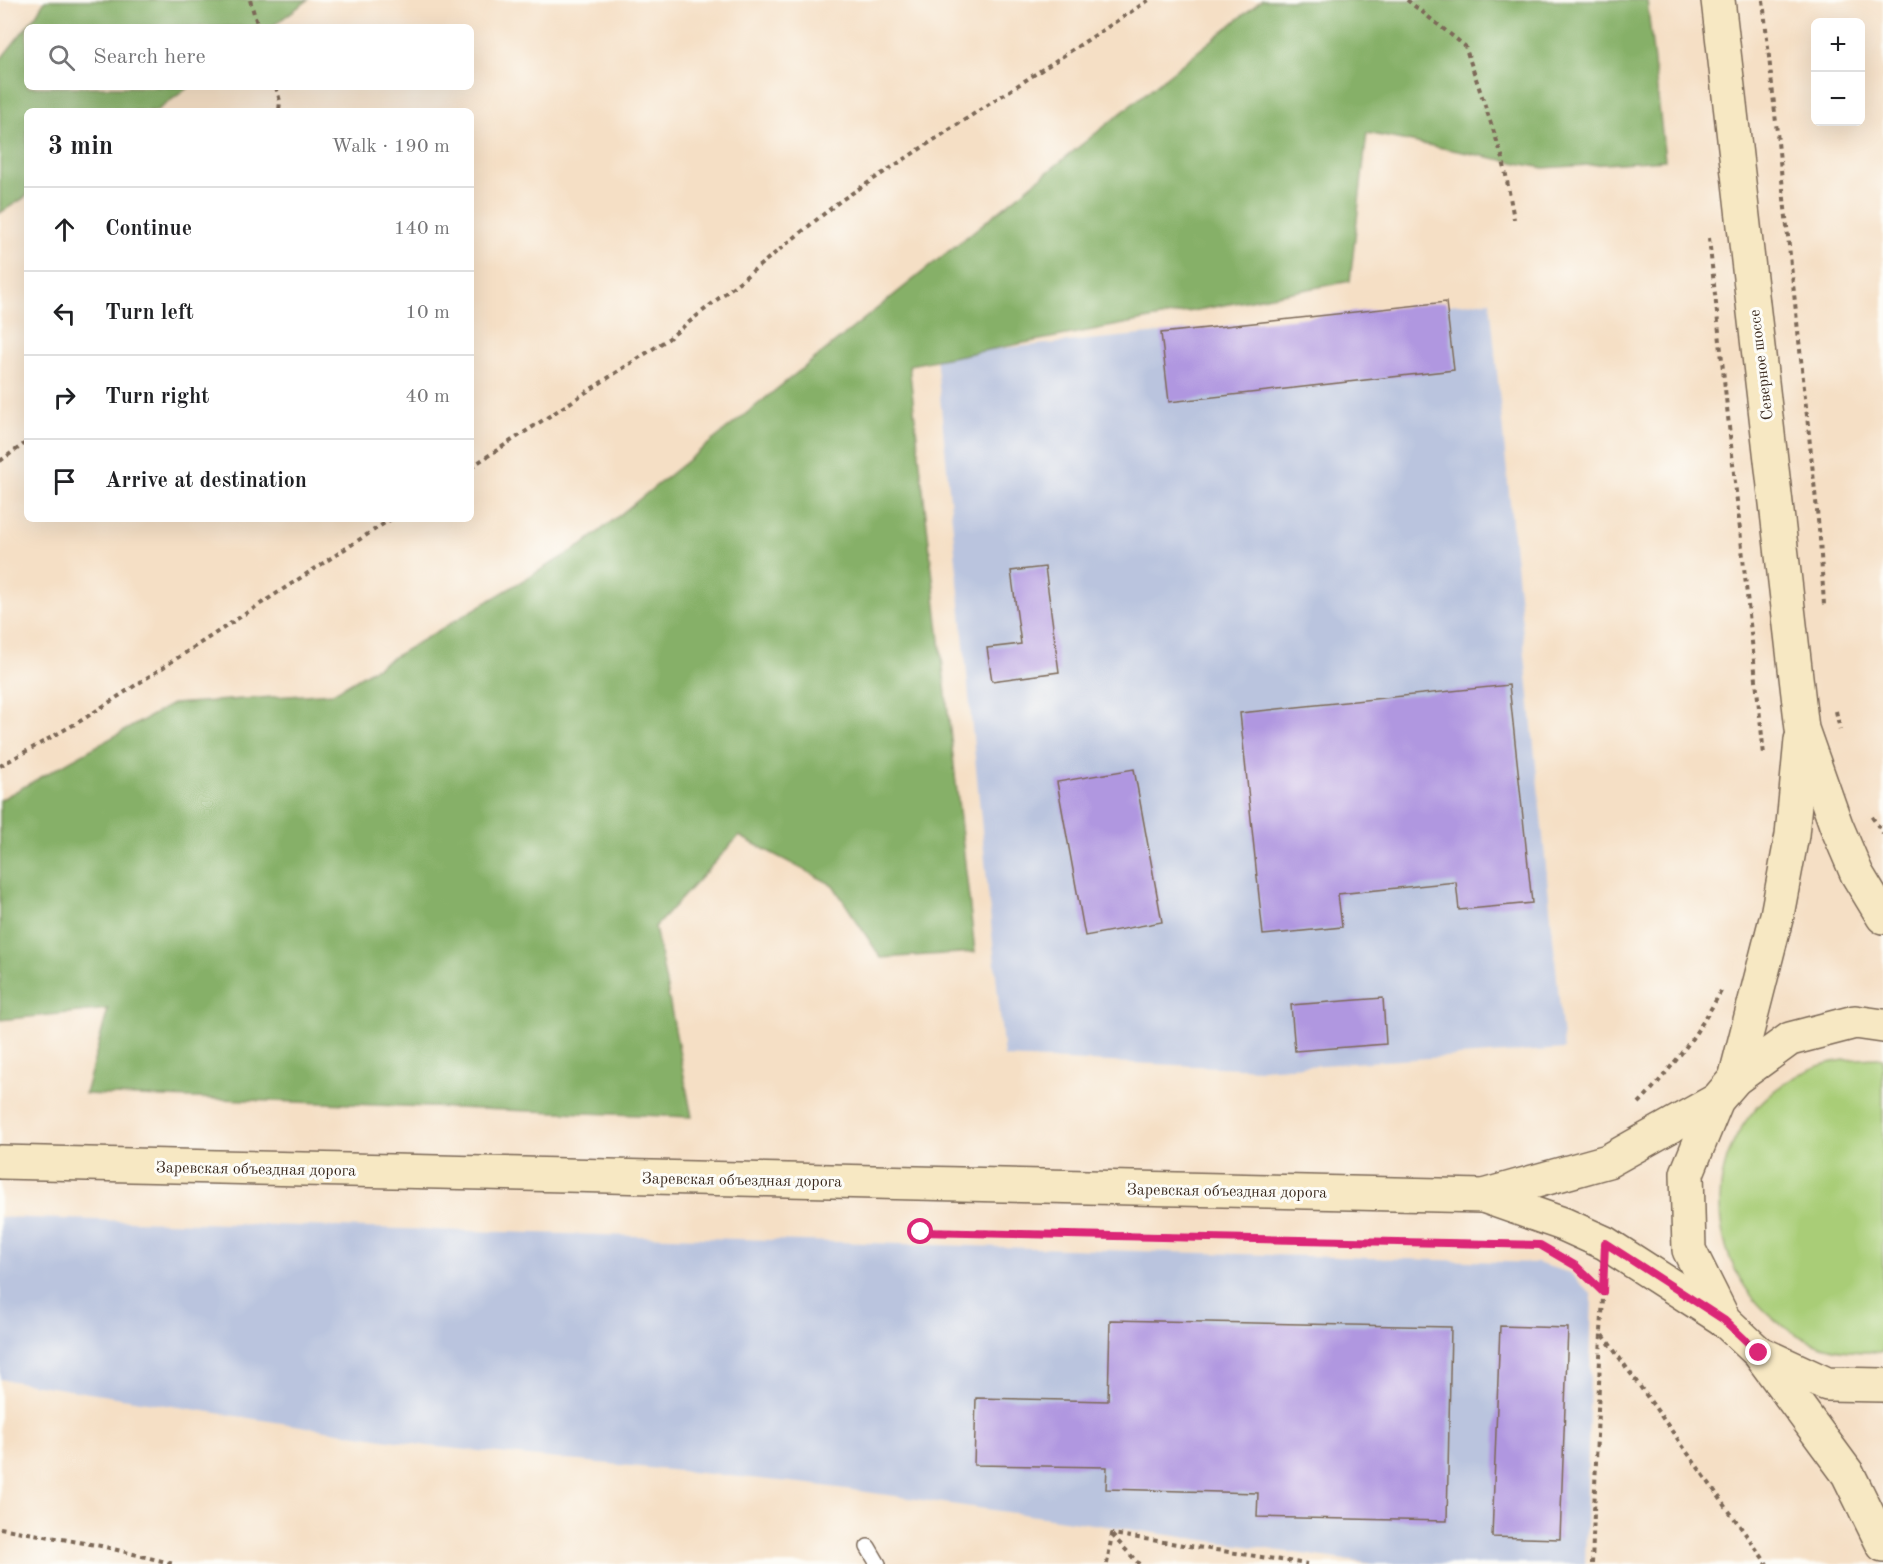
<!DOCTYPE html>
<meta charset="utf-8">
<style>
:root{--surface:#fff;--page:#f2f2f2;--text:#202124;--muted:#757577;--line:#e0e0e0}
body{margin:0;font-family:"Old Standard TT",serif;background:var(--page);color:var(--text)}
.controls{position:absolute;right:18px;top:18px;display:grid;overflow:hidden;border-radius:9px;box-shadow:0 6px 24px #0002}
.controls button{width:54px;height:54px;display:grid;place-items:center;padding:0;border:0;border-bottom:2px solid var(--line);background:var(--surface);color:var(--text);font:30px sans-serif}
.stop{position:absolute;width:18px;height:18px;margin:-14px;border:4px solid #db2777;border-radius:50%;background:#fff}
.stop.end{background:#db2777;border-color:#fff;box-shadow:0 2px 6px #0008}
.list{margin:0;padding:0;list-style:none}
h2{display:flex;justify-content:space-between;align-items:center;height:78px;margin:0;padding:0 24px;font-size:26px}
h2 small{font-size:20px;font-weight:400;color:var(--muted)}
.list li{display:grid;grid-template-columns:39px 1fr auto;gap:18px;align-items:center;box-sizing:border-box;height:84px;padding:0 24px;border-top:2px solid var(--line)}
.list b{display:block;font-size:22px;white-space:nowrap}
.list em{font-size:20px;font-style:normal;color:var(--muted)}
.icon{flex:none;width:33px;height:33px;fill:none;stroke:currentColor;stroke-width:2;stroke-linecap:round;stroke-linejoin:round}
.map{position:relative;flex:none;width:1883px;height:1564px;overflow:hidden}
.search{position:absolute;background:var(--surface);box-shadow:0 6px 24px #0002;left:24px;top:24px;width:450px;height:66px;display:flex;align-items:center;gap:15px;box-sizing:border-box;padding:0 21px;border-radius:9px;color:var(--muted);font-size:22px}
.panel{position:absolute;background:var(--surface);box-shadow:0 6px 24px #0002;left:24px;top:108px;width:450px;height:414px;border-radius:9px}
.map>svg:first-child{display:block}
.industrial{fill:#bac4de}
.green{fill:#a9cd77;stroke:#727c4a;stroke-width:1.5}
.forest{fill:#86b068;stroke:#606d43;stroke-width:1.5}
.building{fill:#b097e0}
.lines{fill:none;stroke-linecap:round;stroke-linejoin:round}
.lane-casing{stroke:#7c6958;stroke-width:18}
.secondary-casing{stroke:#7c6958;stroke-width:36}
.path{stroke:#7c6958;stroke-width:4;stroke-dasharray:4.5 4.5;stroke-linecap:butt}
.lane{stroke:#fff;stroke-width:15}
.secondary{stroke:#f7e8c3;stroke-width:33}
.route{stroke:#db2777;stroke-width:8}
.labels{text-anchor:middle;stroke-width:6;stroke-linejoin:round;paint-order:stroke}
.street-label{font-size:16px;fill:#3b2a1e;stroke:#fdfcf7}
</style>
<div class="map">
<svg width="1883" height="1564" viewBox="0 0 1883 1564">
<rect width="100%" height="100%" fill="#fdfcf7"/>
<filter id="ink" filterUnits="userSpaceOnUse"><feTurbulence type="fractalNoise" baseFrequency=".0167" numOctaves="2"/><feDisplacementMap in="SourceGraphic" scale="12" xChannelSelector="R" yChannelSelector="G"/><feConvolveMatrix kernelMatrix="1 2 1 2 8 2 1 2 1" color-interpolation-filters="sRGB"/></filter>
<filter id="wash" filterUnits="userSpaceOnUse"><feTurbulence type="fractalNoise" baseFrequency=".008" numOctaves="4" result="noise"/><feDisplacementMap in="SourceGraphic" scale="24" xChannelSelector="R" yChannelSelector="G"/><feGaussianBlur stdDeviation="1.35" result="paint"/><feColorMatrix in="noise" values="0 0 0 0 0 0 0 0 0 0 0 0 0 0 0 0 0 1.4 0 .05"/><feComposite in="paint" operator="in"/></filter>
<g filter="url(#wash)">
<rect width="100%" height="100%" fill="#f5dfc5"/>
<g class="industrial">
<polygon points="1490,301 1564,1049 1261,1069 1004,1057 936,355"/>
<polygon points="0,1217 1537,1263 1570,1273 1592,1295 1585,1564 1373,1564 810,1484 428,1446 0,1379"/>
</g>
<path class="green" d="M1878 1058 1883 1059V1352C1858 1352 1831 1352 1807 1340 1688 1282 1691 1116 1816 1067 1836 1059 1857 1059 1878 1058Z"/>
<g class="forest">
<polygon points="45,0 308,0 271,27 27,27 27,87 189,87 156,111 27,111 27,196 0,213 0,60 36,15"/>
<polygon points="1262,0 1647,0 1665,160 1543,168 1367,133 1350,281 909,365 975,952 881,958 833,885 739,836 655,927 692,1117 85,1094 108,1009 0,1020 0,800 172,704 333,693 581,546"/>
</g>
<g id="blocks">
<g class="building">
<polygon points="1446,302 1454,370 1169,402 1161,333"/>
<polygon points="1045,567 1059,672 992,681 987,648 1021,644 1011,571"/>
<polygon points="1509,685 1532,903 1459,910 1456,882 1338,894 1342,927 1263,935 1240,713"/>
<polygon points="1134,769 1162,922 1085,936 1057,782"/>
<polygon points="1383,998 1386,1044 1295,1051 1291,1005"/>
<polygon points="1110,1320 1451,1327 1447,1521 1257,1517 1258,1493 1106,1489 1107,1467 974,1465 976,1398 1108,1401"/>
<polygon points="1500,1326 1568,1328 1560,1539 1492,1537"/>
</g>
</g>
</g>
<g filter="url(#ink)">
<use href="#blocks" fill-opacity="0" stroke="#7c6958" stroke-width="1.5"/>
<g class="lines">
<g class="lane-casing">
<polyline id="lane" points="868,1547 878,1564"/>
</g>
<g class="secondary-casing">
<g id="secondary">
<polyline points="1718,0 1802,729 1836,825 1857,874 1883,917"/>
<polyline points="1883,1026 1855,1022 1790,1039 1735,1079 1717,1100 1687,1173 1689,1250 1724,1320 1759,1353 1848,1474 1883,1545"/>
<polyline points="1735,1079 1777,915 1792,835 1801,740"/>
<polyline points="0,1162 1483,1196 1608,1161 1717,1100"/>
<polyline points="1483,1196 1563,1224 1605,1243 1723,1319"/>
<polyline points="1760,1353 1827,1384 1883,1385"/>
</g>
</g>
<g class="path">
<polyline points="250,0 258,27"/>
<polyline points="1407,0 1465,46 1503,159 1514,219"/>
<polyline points="1763,0 1820,539 1824,605"/>
<polyline points="276,87 280,101 279,111"/>
<polyline points="1709,238 1764,755"/>
<polyline points="0,461 27,442"/>
<polyline points="471,467 668,339 840,201 1149,0"/>
<polyline points="1836,711 1840,730"/>
<polyline points="0,766 82,720 391,519"/>
<polyline points="1872,817 1883,833"/>
<path d="M1639 1103C1671 1070 1699 1032 1721 991"/>
<polyline points="921,1231 1516,1245"/>
<polyline points="1582,1272 1603,1291"/>
<polyline points="1604,1282 1601,1332 1767,1564"/>
<polyline points="0,1528 101,1546 174,1564"/>
<polyline points="1112,1535 1139,1564"/>
<polyline points="1107,1564 1112,1534 1307,1564"/>
<polyline points="1592,1564 1601,1333"/>
</g>
<use href="#lane" class="lane"/>
<use href="#secondary" class="secondary"/>
</g>
</g>
<g class="lines" filter="url(#ink)">
<polyline class="route" points="921,1232 1540,1245 1576,1266 1603,1292 1605,1243 1724,1320 1759,1353"/>
</g>
<g class="labels">
<g class="street-label">
<text transform="translate(1760 365) rotate(-97)" y="6">Северное шоссе</text>
<text transform="translate(256 1168) rotate(1)" y="6">Заревская объездная дорога</text>
<text transform="translate(742 1179) rotate(1)" y="6">Заревская объездная дорога</text>
<text transform="translate(1227 1190) rotate(1)" y="6">Заревская объездная дорога</text>
</g>
</g>
</svg>
<div class="controls">
<button>+</button>
<button>−</button>
</div>
<div class="stop" style="left:921px;top:1232px"></div>
<div class="stop end" style="left:1759px;top:1353px"></div>
<div class="search"><svg class="icon" aria-label="search" viewBox="0 0 24 24"><circle cx="10" cy="10" r="6"/><path d="M15 15l6 6"/></svg>Search here</div>
<section class="panel">
<h2>3 min<small>Walk · 190 m</small></h2>
<ul class="list">
<li><svg class="icon" aria-label="ahead" viewBox="0 0 24 24"><path d="M12 20V5M6 11l6-6 6 6"/></svg><div><b>Continue</b></div><em>140 m</em></li>
<li><svg class="icon" aria-label="left" viewBox="0 0 24 24"><path d="M17 20v-9H6M10 6l-5 5 5 5"/></svg><div><b>Turn left</b></div><em>10 m</em></li>
<li><svg class="icon" aria-label="right" viewBox="0 0 24 24"><path d="M7 20v-9h11M14 6l5 5-5 5"/></svg><div><b>Turn right</b></div><em>40 m</em></li>
<li><svg class="icon" aria-label="arrive" viewBox="0 0 24 24"><path d="M6 21V4h12l-3 4 3 4H6"/></svg><div><b>Arrive at destination</b></div></li>
</ul>
</section>
</div>
